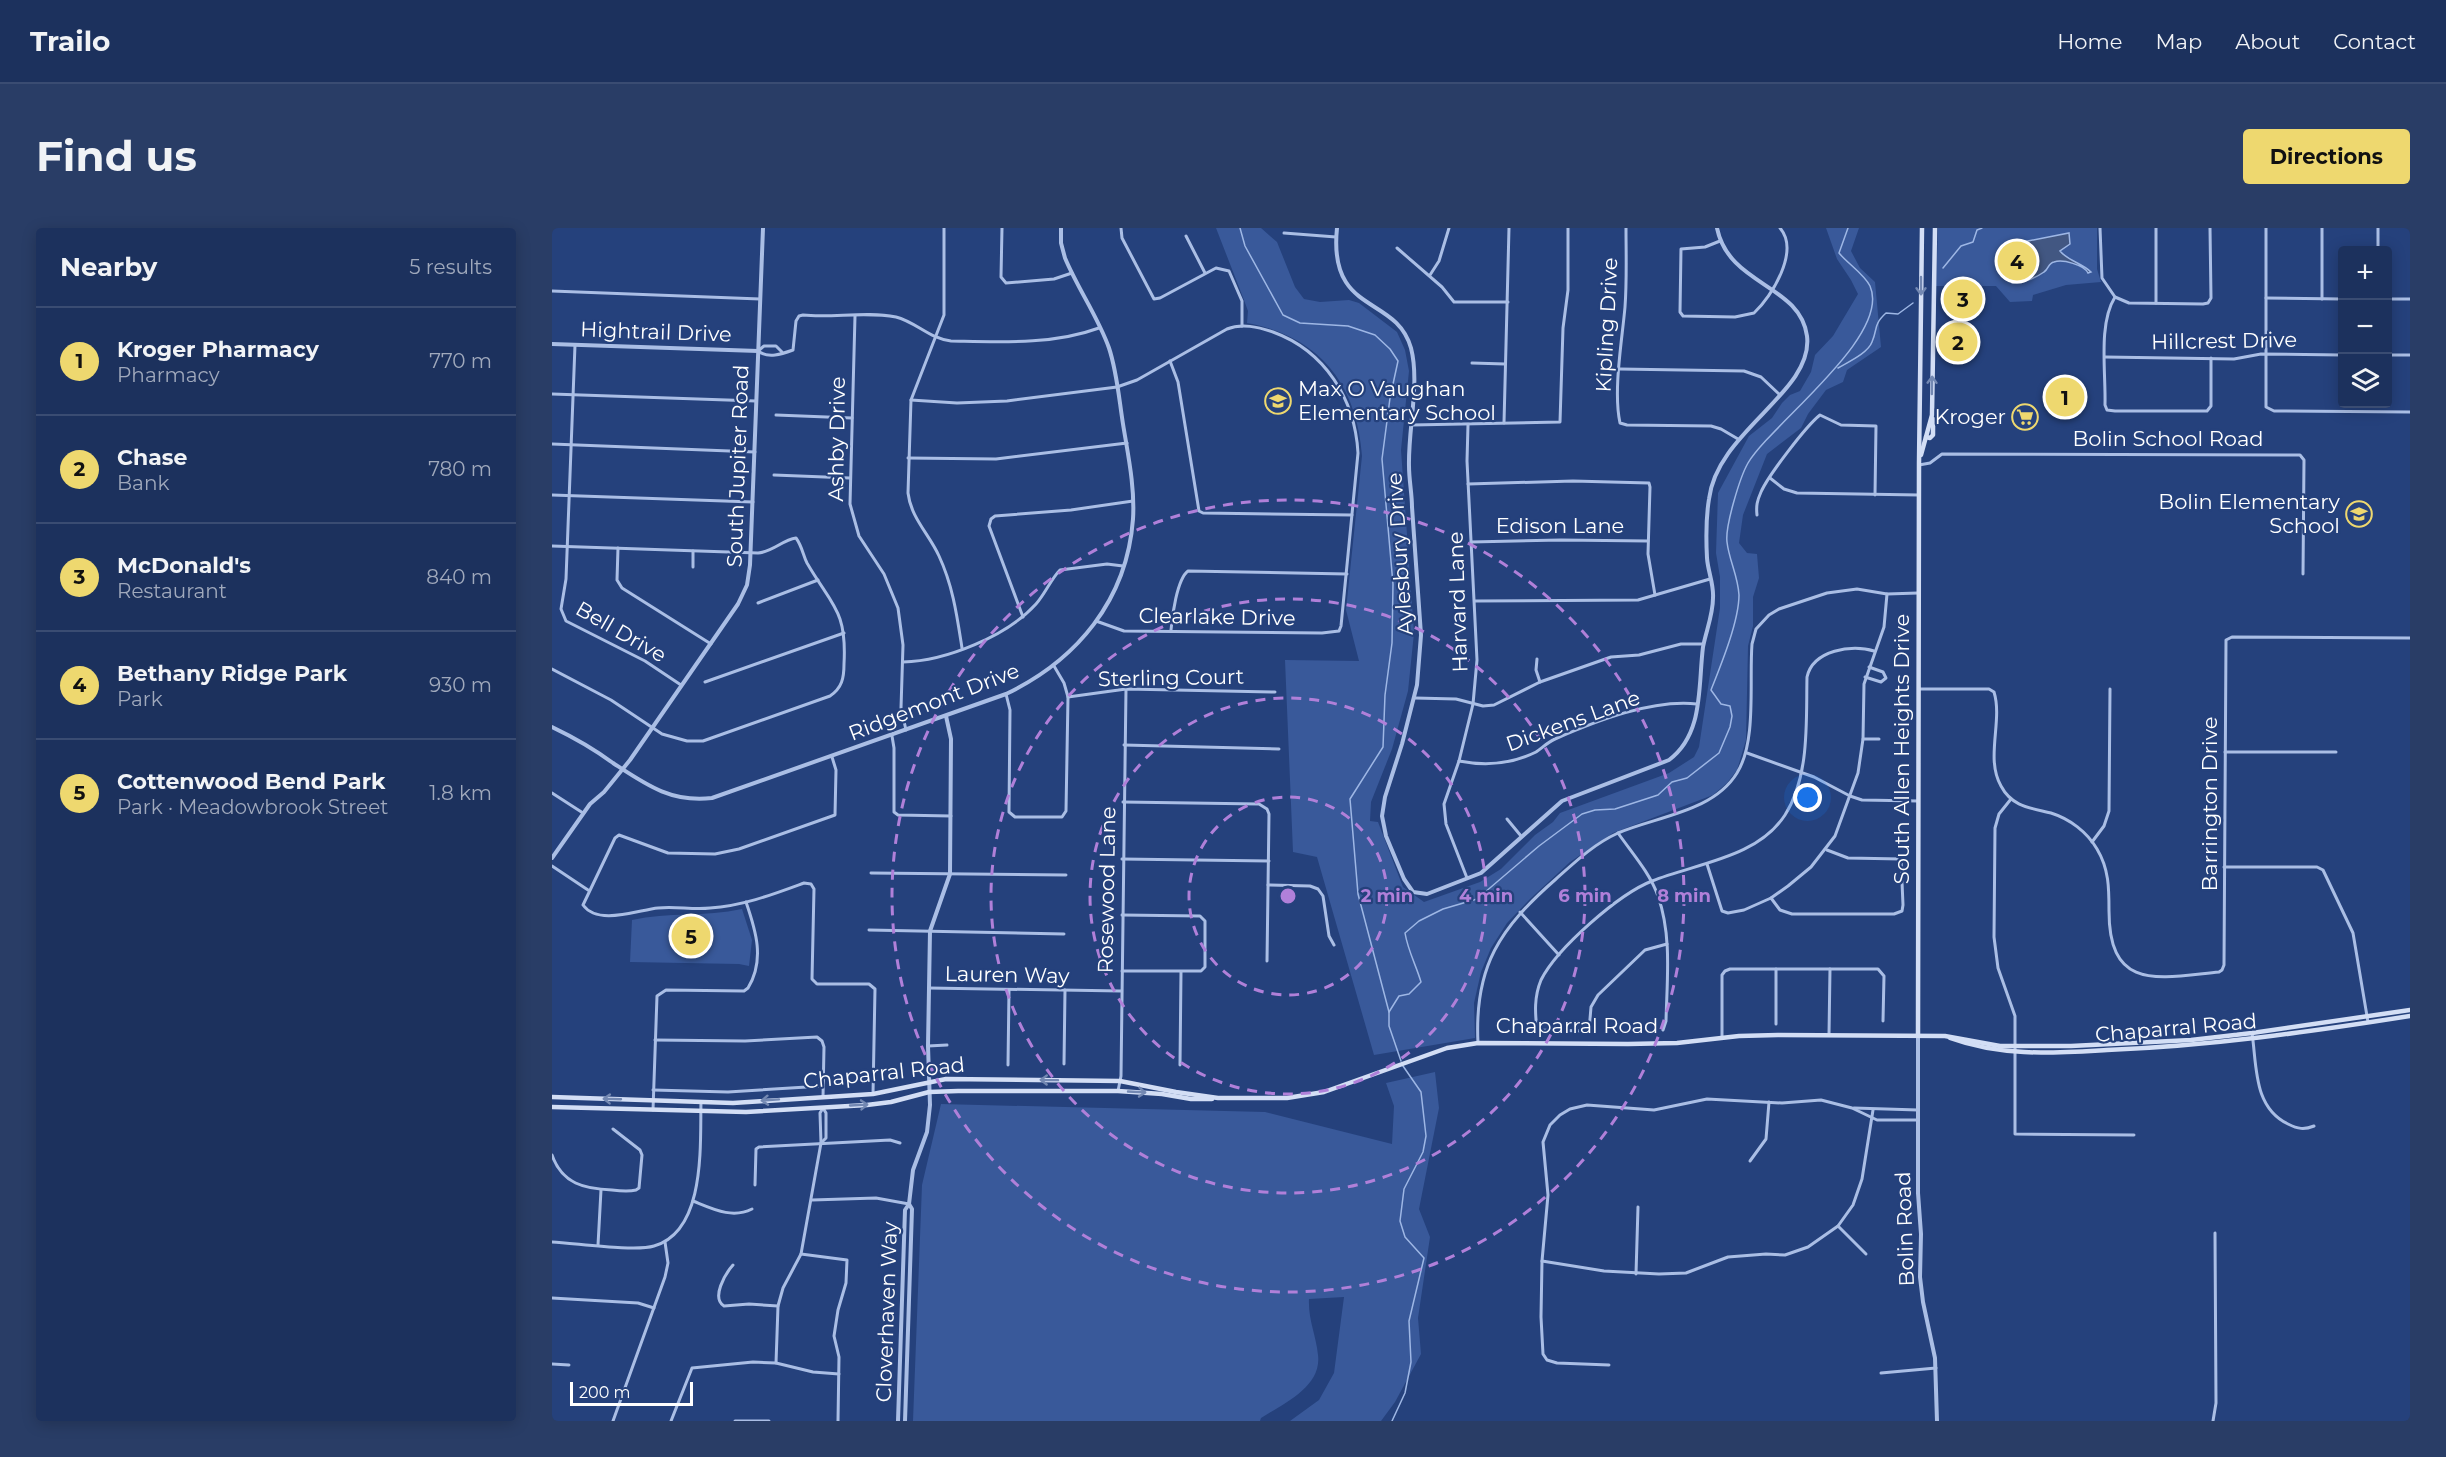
<!DOCTYPE html>
<meta charset="utf-8">
<style>
:root{--surface:#1c315d;--page:#293d66;--text:#f1f3f6;--muted:#a0a9bc;--line:#3a4c72;--accent:#eed86f}
body{margin:0;font-family:Montserrat,sans-serif;background:var(--page);color:var(--text)}
.controls{position:absolute;right:18px;top:18px;display:grid;overflow:hidden;border-radius:6px;box-shadow:0 3px 15px #0003}
.controls button{width:54px;height:54px;display:grid;place-items:center;padding:0;border:0;border-bottom:2px solid var(--line);background:var(--surface);color:var(--text);font:30px sans-serif}
.scale{position:absolute;left:18px;bottom:15px;width:123px;box-sizing:border-box;padding-left:6px;border:3px solid #fff;border-top:0;font-size:16px;line-height:21px;white-space:nowrap;color:#fff;-webkit-text-stroke:4px #25417c;paint-order:stroke}
.you{position:absolute;left:1256px;top:570px;width:21px;height:21px;margin:-15px;border:4px solid #fff;border-radius:50%;background:#1a73e8;box-shadow:0 0 0 9px #1a73e833}
.badge{display:grid;place-items:center;width:39px;height:39px;border-radius:50%;background:var(--accent);color:#111;font-size:20px;font-weight:700}
.pin{position:absolute;translate:-50% -50%;border:3px solid #fff;box-shadow:0 2px 6px #0006}
.list{margin:0;padding:0;list-style:none}
h2{display:flex;justify-content:space-between;align-items:center;height:78px;margin:0;padding:0 24px;font-size:26px}
h2 small{font-size:20px;font-weight:400;color:var(--muted)}
.list li{display:grid;grid-template-columns:39px 1fr auto;gap:18px;align-items:center;box-sizing:border-box;height:108px;padding:0 24px;border-top:2px solid var(--line)}
.list b{display:block;font-size:22px;white-space:nowrap}
.list p{margin:0;font-size:20px;white-space:nowrap;color:var(--muted)}
.list em{font-size:20px;font-style:normal;color:var(--muted)}
.icon{flex:none;width:33px;height:33px;fill:none;stroke:currentColor;stroke-width:2;stroke-linecap:round;stroke-linejoin:round}
.map{position:relative;flex:none;width:1858px;height:1193px;overflow:hidden;border-radius:6px}
header{display:flex;align-items:center;gap:36px;box-sizing:border-box;height:84px;padding:0 30px;background:var(--surface);border-bottom:2px solid var(--line)}
header strong{font-size:28px}
nav{display:flex;gap:33px;margin-inline-start:auto;font-size:21px}
.intro{display:flex;align-items:center;justify-content:space-between;box-sizing:border-box;height:144px;padding:0 36px}
h1{margin:0;font-size:42px}
.button{padding:15px 27px;border-radius:6px;background:var(--accent);color:#111;font-size:21px;font-weight:700}
main{display:flex;gap:36px;padding:0 36px}
aside{flex:1;background:var(--surface);border-radius:6px;box-shadow:0 3px 15px #0003}
.map>svg:first-child{display:block}
.green{fill:#39599a}
.water{fill:#425782;stroke:#9eb7e5;stroke-width:1.5}
.lines{fill:none;stroke-linecap:round;stroke-linejoin:round}
.stream{stroke:#9eb7e5;stroke-width:1.5}
.minor{stroke:#aabee5;stroke-width:3}
.tertiary{stroke:#aabee5;stroke-width:4}
.secondary{stroke:#d3def5;stroke-width:4.5}
.oneway{stroke:#7388b2}
.ring{fill:none;stroke:#b080d9;stroke-width:3;stroke-dasharray:10 8}
.labels{text-anchor:middle;stroke-width:4.5;stroke-linejoin:round;paint-order:stroke}
.street-label{font-size:21px;fill:#fff;stroke:#25417c}
.poi-label{font-size:21px;fill:#fff;stroke:#25417c;text-anchor:end}
.centre{fill:#b080d9;stroke:#25417c;stroke-width:3}
.ring-label{font-size:18px;text-anchor:middle;font-weight:bold;fill:#b080d9;stroke:#25417c;stroke-width:4.5;stroke-linejoin:round;paint-order:stroke}
</style>
<header>
<strong>Trailo</strong>
<nav><a>Home</a><a>Map</a><a>About</a><a>Contact</a></nav>
</header>
<div class="intro"><h1>Find us</h1><a class="button">Directions</a></div>
<main>
<aside>
<h2>Nearby<small>5 results</small></h2>
<ul class="list">
<li><span class="badge">1</span><div><b>Kroger Pharmacy</b><p>Pharmacy</p></div><em>770 m</em></li>
<li><span class="badge">2</span><div><b>Chase</b><p>Bank</p></div><em>780 m</em></li>
<li><span class="badge">3</span><div><b>McDonald's</b><p>Restaurant</p></div><em>840 m</em></li>
<li><span class="badge">4</span><div><b>Bethany Ridge Park</b><p>Park</p></div><em>930 m</em></li>
<li><span class="badge">5</span><div><b>Cottenwood Bend Park</b><p>Park · Meadowbrook Street</p></div><em>1.8 km</em></li>
</ul>
</aside>
<div class="map">
<svg width="1858" height="1193" viewBox="0 0 1858 1193">
<rect width="100%" height="100%" fill="#25417c"/>
<g class="green">
<path d="M664 0H709L725 14 743 59 752 71 768 74 797 72 807 75 845 104 853 122 857 143 849 222 862 405 856 463 840 521 819 574 818 593 826 594 851 659 872 674 928 654 949 641 983 607 1001 594 1008 585 1117 545 1142 529 1147 519 1168 380V349L1164 325 1166 265 1197 208 1220 190 1230 175 1238 167 1248 163 1259 144 1263 127 1281 108 1306 66 1299 52 1285 31 1274 0H1307L1299 23 1308 40 1323 54 1329 119 1295 142 1291 154 1274 162 1256 186 1249 200 1215 226 1191 287 1187 315 1195 325 1205 326 1207 350 1201 369V398L1196 418 1194 512 1185 542 1175 555 1161 567 1061 605 1018 634 978 671 955 695 939 720 929 744 922 775 923 810 822 827 765 629 741 624 733 432 807 433 794 382 810 228C805 156 767 108 695 95L696 83 692 72Z"/>
<polygon points="1386,0 1545,0 1545,41 1549,54 1514,57 1481,67 1480,73 1458,74 1444,58 1384,58"/>
<path d="M190 681 200 712 197 738 187 736 78 734 80 692C116 684 153 689 190 681Z"/>
<path d="M883 844 887 880 867 981 878 1009 866 1090 869 1126 843 1174 829 1193H738L767 1172 782 1145 792 1069 757 1071C756 1092 764 1107 766 1127 770 1159 731 1176 709 1190L708 1193H361L370 957 389 876 713 884 840 916 842 878 834 855Z"/>
</g>
<path class="water" d="M1517 5 1518 16 1508 23C1516 33 1530 35 1539 44L1536 45C1532 37 1511 31 1502 34 1496 35 1497 41 1492 44 1485 49 1468 57 1460 55L1459 53 1460 28 1471 14Z"/>
<g class="lines">
<g class="stream">
<polyline points="688,0 693,18 731,87 748,95 796,98 823,107 838,121 846,133 838,170 830,231 841,356 840,415 833,467 831,519 798,571 806,666 837,784 837,798 849,833"/>
<polyline points="1391,40 1409,18 1421,14 1425,2 1430,0"/>
<path d="M1286 140C1296 134 1316 125 1320 114 1326 100 1321 97 1334 85L1346 86 1361 75"/>
<path d="M837 784 847 768 857 766 869 754C864 737 856 723 853 705L867 693 891 681 925 671 987 618 1030 586 1043 582 1063 581 1106 567 1120 554 1135 550 1167 525 1178 499 1180 488 1178 478 1169 476 1159 462C1169 437 1187 393 1187 367 1186 348 1177 332 1175 314 1173 298 1188 249 1196 235 1220 195 1340 108 1318 58 1312 46 1295 35 1287 25L1296 0"/>
<polyline points="840,1193 853,1165 859,1134 857,1093 872,1030 853,1009 848,993 852,961 871,924 874,908 869,864 851,838"/>
</g>
<g class="minor">
<path d="M392 0V87L359 172 356 265C359 290 377 306 387 328 401 358 405 388 410 420"/>
<polyline points="450,0 449,49 454,55 502,51 520,45"/>
<polyline points="569,0 570,10 602,71 608,70 664,40 677,43 690,73 690,98"/>
<path d="M1074 0C1074 26 1075 53 1073 79 1070 113 1061 163 1068 195L1075 197 1159 198 1169 201 1186 211"/>
<polyline points="1548,0 1550,50 1563,69 1577,75 1651,76 1656,75 1659,70 1658,0"/>
<polyline points="1604,0 1604,75"/>
<polyline points="1714,0 1714,179 1722,183 1858,184"/>
<polyline points="1826,0 1826,22"/>
<polyline points="732,5 784,9"/>
<polyline points="634,8 653,45"/>
<path d="M1168 13 1153 19 1129 21 1128 84 1131 88 1183 89 1202 85C1220 68 1248 23 1228 0"/>
<polyline points="845,20 890,59 902,74 956,74"/>
<polyline points="878,47 887,33 897,0"/>
<polyline points="0,63 208,71"/>
<path d="M1563 69C1546 96 1554 145 1553 177L1555 182 1563 183H1655L1659 178V130"/>
<polyline points="1714,70 1790,71"/>
<polyline points="1770,71 1770,0"/>
<polyline points="1836,71 1858,71"/>
<polyline points="303,88 298,276 307,308 332,346 346,380 351,417 349,480 354,502"/>
<polyline points="23,117 14,351 9,381 14,393 93,433 129,457"/>
<path d="M230 124 224 118H212L206 123C216 131 230 126 241 122L244 93 247 88 251 87C281 90 314 83 344 89 364 94 378 111 399 113 448 114 501 117 547 100"/>
<polyline points="1836,127 1858,127"/>
<polyline points="1553,129 1682,131 1709,126 1790,127"/>
<polyline points="618,133 626,154 647,283 651,285 800,287"/>
<polyline points="920,135 953,136"/>
<polyline points="1068,141 1192,143 1209,149 1228,167"/>
<polyline points="0,166 204,173"/>
<path d="M359 172 405 175 455 173 565 159 585 152 675 101C690 95 706 99 721 104 773 123 803 171 806 225L789 398 787 403 770 405 572 403 544 393"/>
<polyline points="224,187 300,190"/>
<polyline points="952,195 957,0"/>
<polyline points="860,197 1008,194 1011,100 1016,62 1016,0"/>
<polyline points="0,216 203,224"/>
<polyline points="356,230 444,231 575,215"/>
<polyline points="1367,237 1378,235 1390,226 1748,227 1752,232 1751,346"/>
<polyline points="222,247 298,250"/>
<polyline points="1218,250 1232,261 1245,265 1367,267"/>
<polyline points="916,256 1021,253 1097,255 1098,259 1096,326 1103,367"/>
<polyline points="0,267 201,274"/>
<path d="M1205 287C1204 278 1205 273 1209 264 1216 248 1254 198 1268 187L1289 197 1324 198 1323 267"/>
<polyline points="919,314 1009,312 1096,313"/>
<path d="M0 318 206 325C221 324 230 312 244 310 250 318 251 327 255 335 280 378 295 382 292 436 292 450 290 460 278 468L151 513H135L110 506 59 472 0 441"/>
<polyline points="66,320 65,352 70,360 159,416"/>
<polyline points="141,339 141,323"/>
<polyline points="923,373 1086,372 1158,351"/>
<polyline points="206,375 266,352"/>
<polyline points="471,389 437,298 439,291 443,288 519,282 581,273"/>
<path d="M619 402C620 389 625 351 636 343L795 346"/>
<polyline points="985,431 984,442 988,454"/>
<path d="M351 434C394 433 455 408 484 376 493 366 499 351 508 342L555 336 571 338"/>
<polyline points="1313,449 1329,454 1334,450 1331,444 1317,439"/>
<polyline points="153,454 292,405"/>
<path d="M1367 461H1437L1442 464C1451 493 1433 530 1449 558 1460 579 1479 580 1499 585 1518 591 1535 604 1545 621 1557 641 1557 660 1557 683 1557 764 1607 750 1667 744L1670 742 1672 737 1674 412 1680 409 1858 410"/>
<polyline points="454,466 458,482 457,584 463,589 510,589 514,583 516,469 512,455 502,438"/>
<polyline points="516,469 574,461 723,464"/>
<polyline points="863,470 904,471 931,478 942,477 988,454 1059,429 1087,427 1129,416 1151,416"/>
<polyline points="340,508 342,520 342,584 346,587 399,588"/>
<polyline points="1311,511 1327,511"/>
<polyline points="572,517 727,521"/>
<polyline points="1673,524 1784,524"/>
<polyline points="1195,525 1262,549 1298,568 1310,572 1366,573"/>
<path d="M280 529 284 542 283 587 187 621 163 626 116 625 67 607 63 610 31 677C46 698 86 682 106 680 123 678 141 682 158 680 191 678 222 666 252 655L259 656 262 661 260 751 265 756H317L323 761 321 866"/>
<path d="M907 533C933 538 960 536 984 524 990 520 996 514 1003 511 1044 493 1100 471 1145 476"/>
<polyline points="0,565 31,585"/>
<polyline points="1459,571 1447,586 1443,600 1442,709 1446,740 1463,788 1463,906 1582,907"/>
<polyline points="571,574 707,576 715,581 717,586 715,733"/>
<polyline points="955,591 969,608"/>
<path d="M1066 605C1080 625 1098 645 1106 668 1120 708 1115 751 1114 793L1111 802"/>
<polyline points="1540,614 1552,598 1557,583 1558,461"/>
<polyline points="570,631 717,633"/>
<polyline points="1155,636 1170,683 1176,685 1192,682 1219,670 1236,658 1259,639 1283,608 1306,545 1311,511 1312,456 1332,399 1335,366"/>
<polyline points="0,638 36,662"/>
<polyline points="1672,639 1765,639 1771,642 1801,705 1816,794"/>
<polyline points="319,645 514,647"/>
<polyline points="915,650 894,596 892,576 907,533 921,476 925,432 915,233 916,197"/>
<polyline points="716,657 758,658 766,661 771,668 777,708 782,717"/>
<polyline points="1219,670 1228,682 1240,686 1342,686 1350,683 1351,677 1349,631 1296,630 1275,622"/>
<polyline points="968,684 1007,727"/>
<polyline points="570,687 648,688 653,693 653,739 649,743 570,743"/>
<polyline points="317,702 512,706"/>
<path d="M1115 716 1093 722 1046 767 1039 779 1037 803 985 802C983 785 982 769 989 752 1005 720 1067 666 1100 653 1145 635 1205 630 1233 587 1258 548 1254 492 1255 449 1261 422 1300 416 1322 423"/>
<polyline points="377,760 569,763"/>
<polyline points="1224,796 1224,741"/>
<path d="M1700 805C1705 838 1701 879 1736 896 1746 901 1752 902 1762 898"/>
<polyline points="1277,807 1278,741"/>
<polyline points="1170,810 1170,747 1173,743 1178,741 1326,741 1332,748 1331,793"/>
<polyline points="103,812 193,813 265,809 270,813 272,819 271,869"/>
<path d="M926 815C922 738 948 700 1004 651 1024 633 1042 616 1066 605 1106 588 1161 584 1185 545 1205 513 1197 454 1200 416L1204 401 1217 387 1227 381 1275 365 1305 361 1335 366 1366 365"/>
<polyline points="376,818 395,817"/>
<polyline points="512,836 513,762"/>
<polyline points="456,837 457,762"/>
<polyline points="628,837 629,744"/>
<polyline points="101,862 176,864 271,858"/>
<polyline points="566,863 569,848 574,461"/>
<polyline points="1302,880 1366,882"/>
<path d="M101 882 105 768 114 762 192 763 196 760C213 732 204 703 194 674"/>
<polyline points="269,915 268,885 271,880"/>
<path d="M0 927C10 956 33 961 60 962 68 963 76 964 84 962L87 960 90 927 88 922 61 901"/>
<polyline points="1198,933 1214,911 1217,874"/>
<polyline points="203,957 204,921 207,919 338,912 348,915"/>
<polyline points="260,972 324,970 357,976"/>
<path d="M141 973C161 981 180 991 200 981"/>
<polyline points="1286,998 1314,1026"/>
<path d="M0 1014C23 1015 83 1024 102 1018 154 1003 148 917 149 874"/>
<polyline points="46,1017 49,962"/>
<polyline points="249,1026 295,1032 294,1055 286,1082 282,1108 287,1129 286,1193"/>
<polyline points="990,1033 1052,1043 1107,1046 1134,1045 1176,1029 1214,1026 1233,1027 1256,1019 1286,998 1301,977 1310,951 1321,882"/>
<path d="M181 1037C173 1046 159 1070 172 1078L197 1076 226 1078"/>
<polyline points="1084,1046 1086,979"/>
<polyline points="0,1070 86,1075 102,1080"/>
<polyline points="224,1135 226,1078 231,1060 249,1026 269,915 274,910 274,885 271,880"/>
<polyline points="0,1136 17,1137"/>
<polyline points="1057,1137 1005,1135 995,1132 991,1126 989,1089 990,1033 996,967 991,914 998,897 1008,887 1018,881 1035,877 1102,882 1155,871 1230,875 1269,872 1300,880 1325,892 1365,892"/>
<polyline points="1329,1145 1384,1140"/>
<polyline points="61,1193 113,1049 116,1035 113,1014"/>
<polyline points="119,1193 140,1140 201,1134 224,1135 261,1144 287,1146"/>
<polyline points="183,1193 217,1193"/>
<polyline points="1661,1193 1664,1175 1663,1005"/>
</g>
<g class="tertiary">
<path d="M785 0C776 88 844 66 859 120 868 155 856 201 857 238 857 252 860 266 860 279 863 322 866 364 869 407L865 457 850 516 833 569 830 588 834 608 852 651 861 664 875 666 929 645 1010 573 1117 532C1152 506 1146 458 1151 419 1154 403 1161 387 1161 370 1162 356 1156 344 1155 330 1154 311 1154 289 1157 271 1165 203 1262 164 1255 108 1248 56 1177 58 1165 0"/>
<polyline points="0,116 206,123"/>
<path d="M0 499C21 509 42 521 61 535 93 556 119 575 160 570L454 466C525 432 575 372 581 291 583 259 576 227 571 196 567 171 565 144 557 120 546 89 526 61 513 30L509 15V0"/>
<polyline points="0,630 38,576 52,564 78,532 186,376 195,357 198,337 211,0"/>
<polyline points="1366,807 1366,965 1369,1006 1368,1049 1371,1074 1383,1130 1385,1193"/>
<polyline points="346,1193 353,982 357,976 361,942 375,904 378,877 376,818 378,703 398,646 399,511 394,488"/>
<polyline points="353,1193 360,981 357,976"/>
</g>
<g class="secondary">
<polyline points="1374,209 1378,210 1381,207 1381,191"/>
<polyline points="1369,227 1380,187 1383,0"/>
<polyline points="1366,807 1367,235 1370,0"/>
<path d="M1398 810C1450 829 1501 825 1555 822 1657 818 1757 804 1858 788"/>
<polyline points="0,869 181,875 321,866 394,851 568,853 624,864 666,870 735,870 772,864 895,820 926,815 1076,816 1125,815 1187,808 1226,807 1393,808 1448,818 1519,818 1639,812 1700,805 1858,782"/>
<polyline points="0,879 194,884 315,877 339,874 377,864 406,863 566,863 610,866 639,871 660,871"/>
</g>
</g>
<defs><path id="oneway-shaft" d="M-6 0H5M1.5-3L5.5 0L1.5 3" fill="none" stroke-width="1.6" stroke-linecap="round" stroke-linejoin="round" transform="scale(1.5)"/></defs>
<g class="oneway">
<use href="#oneway-shaft" transform="translate(1369 58) rotate(90)"/>
<use href="#oneway-shaft" transform="translate(1380 157) rotate(-89)"/>
<use href="#oneway-shaft" transform="translate(497 852) rotate(-179)"/>
<use href="#oneway-shaft" transform="translate(585 864) rotate(3)"/>
<use href="#oneway-shaft" transform="translate(60 871) rotate(-178)"/>
<use href="#oneway-shaft" transform="translate(218 872) rotate(176)"/>
<use href="#oneway-shaft" transform="translate(307 877) rotate(-3)"/>
</g>
<g class="ring">
<circle cx="736" cy="668" r="99"/>
<circle cx="736" cy="668" r="198"/>
<circle cx="736" cy="668" r="297"/>
<circle cx="736" cy="668" r="396"/>
</g>
<defs>
<g id="school-ring" transform="scale(1.35)"><circle r="9.5" fill="#25417c" stroke="#eed86f" stroke-width="1.5"/><path d="M0-5L7-2L0 1L-7-2ZM-4 1L0 2.5L4 1V4Q0 6-4 4Z" fill="#eed86f"/></g>
<g id="supermarket-ring" transform="scale(1.35)"><circle r="9.5" fill="#25417c" stroke="#eed86f" stroke-width="1.5"/><path d="M-6-5.5h2.5l.6 2H6L4.5 2H-2.5L-4.4-4H-6ZM-1.5 3.2a1.3 1.3 0 1 0 .1 0ZM3 3.2a1.3 1.3 0 1 0 .1 0Z" fill="#eed86f"/></g>
</defs>
<g fill-rule="evenodd">
<use href="#school-ring" x="726" y="173"/>
<use href="#supermarket-ring" x="1473" y="189"/>
<use href="#school-ring" x="1807" y="286"/>
</g>
<g class="labels">
<g class="street-label">
<text transform="translate(1055 97) rotate(-87)" y="7">Kipling Drive</text>
<text transform="translate(104 104) rotate(2)" y="7">Hightrail Drive</text>
<text transform="translate(1672 113) rotate(-1)" y="7">Hillcrest Drive</text>
<text transform="translate(285 211) rotate(-89)" y="7">Ashby Drive</text>
<text x="1616" y="218">Bolin School Road</text>
<text transform="translate(186 238) rotate(-88)" y="7">South Jupiter Road</text>
<text x="1008" y="305">Edison Lane</text>
<text transform="translate(848 326) rotate(-94)" y="7">Aylesbury Drive</text>
<text transform="translate(906 374) rotate(-92)" y="7">Harvard Lane</text>
<text transform="translate(665 389) rotate(1)" y="7">Clearlake Drive</text>
<text transform="translate(69 404) rotate(30)" y="7">Bell Drive</text>
<text transform="translate(619 450) rotate(-1)" y="7">Sterling Court</text>
<text transform="translate(382 474) rotate(-21)" y="7">Ridgemont Drive</text>
<text transform="translate(1021 493) rotate(-20)" y="7">Dickens Lane</text>
<text transform="translate(1350 521) rotate(-90)" y="7">South Allen Heights Drive</text>
<text transform="translate(1658 576) rotate(-90)" y="7">Barrington Drive</text>
<text transform="translate(555 662) rotate(-89)" y="7">Rosewood Lane</text>
<text transform="translate(455 747) rotate(1)" y="7">Lauren Way</text>
<text x="1025" y="805">Chaparral Road</text>
<text transform="translate(1624 800) rotate(-5)" y="7">Chaparral Road</text>
<text transform="translate(332 845) rotate(-6)" y="7">Chaparral Road</text>
<text transform="translate(1353 1001) rotate(-92)" y="7">Bolin Road</text>
<text transform="translate(335 1084) rotate(-88)" y="7">Cloverhaven Way</text>
</g>
<g class="poi-label">
<text x="746" y="168" text-anchor="start">Max O Vaughan<tspan x="746" dy="24">Elementary School</tspan></text>
<text x="1454" y="196">Kroger</text>
<text x="1788" y="281">Bolin Elementary<tspan x="1788" dy="24">School</tspan></text>
</g>
</g>
<circle cx="736" cy="668" r="9" class="centre"/>
<g class="ring-label">
<text x="835" y="674">2 min</text>
<text x="934" y="674">4 min</text>
<text x="1033" y="674">6 min</text>
<text x="1132" y="674">8 min</text>
</g>
</svg>
<div class="controls">
<button>+</button>
<button>−</button>
<button><svg class="icon" aria-label="layers" viewBox="0 0 24 24"><path d="M12 4l9 5-9 5-9-5zM3 14l9 5 9-5"/></svg></button>
</div>
<div class="scale">200 m</div>
<div class="you"></div>
<div class="pin badge" style="left:1513px;top:169px">1</div>
<div class="pin badge" style="left:1406px;top:114px">2</div>
<div class="pin badge" style="left:1411px;top:71px">3</div>
<div class="pin badge" style="left:1465px;top:33px">4</div>
<div class="pin badge" style="left:139px;top:708px">5</div>
</div>
</main>
